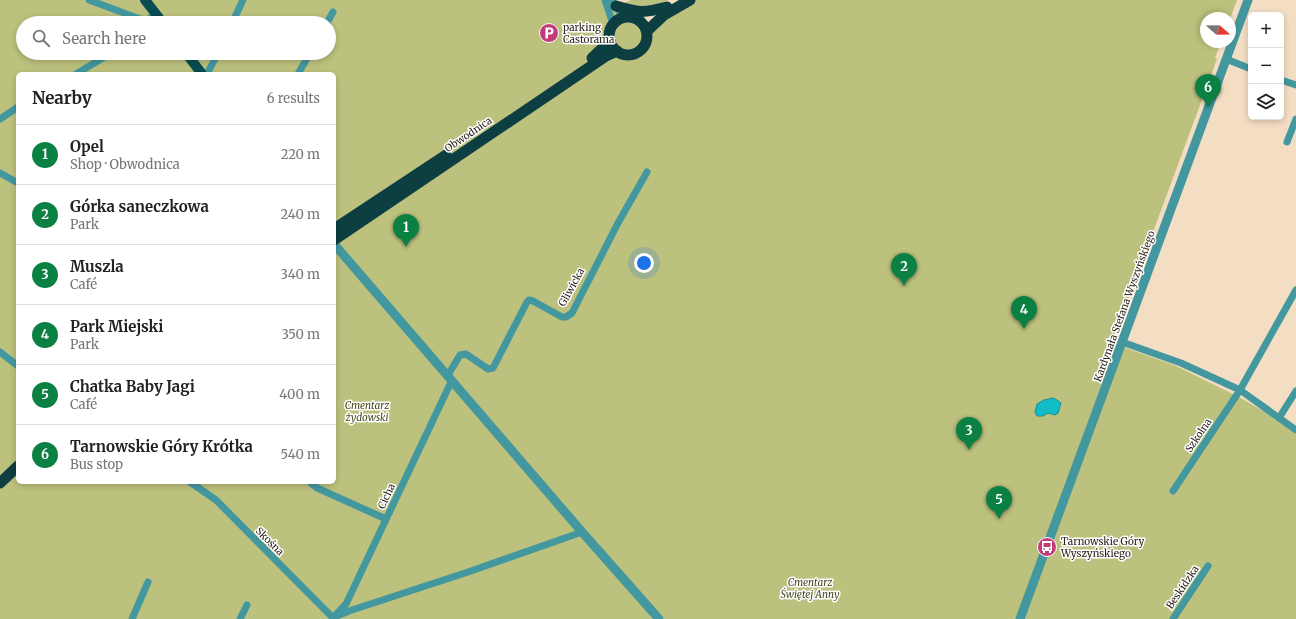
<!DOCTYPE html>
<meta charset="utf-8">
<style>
:root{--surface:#fff;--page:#f2f2f2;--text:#222;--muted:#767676;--line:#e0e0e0;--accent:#0b8043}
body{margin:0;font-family:Merriweather,serif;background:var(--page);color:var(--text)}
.controls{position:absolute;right:12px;top:12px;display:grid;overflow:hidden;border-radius:6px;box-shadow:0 2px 6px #0003}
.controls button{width:36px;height:36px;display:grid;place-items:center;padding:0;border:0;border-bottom:1px solid var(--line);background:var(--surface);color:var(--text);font:20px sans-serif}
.compass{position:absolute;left:1200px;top:12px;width:36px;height:36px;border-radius:50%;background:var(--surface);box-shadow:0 2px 6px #0003;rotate:110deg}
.you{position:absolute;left:644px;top:263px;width:14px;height:14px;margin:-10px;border:3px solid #fff;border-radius:50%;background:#1a73e8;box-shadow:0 0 0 6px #1a73e833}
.badge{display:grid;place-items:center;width:26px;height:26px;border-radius:50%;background:var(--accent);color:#fff;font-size:13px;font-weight:700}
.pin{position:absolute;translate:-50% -33px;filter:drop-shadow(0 1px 2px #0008)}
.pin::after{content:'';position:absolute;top:21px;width:14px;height:12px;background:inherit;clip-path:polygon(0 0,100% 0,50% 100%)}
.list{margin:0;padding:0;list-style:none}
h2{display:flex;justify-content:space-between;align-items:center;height:52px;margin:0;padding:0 16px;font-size:17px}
h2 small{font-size:13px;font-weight:400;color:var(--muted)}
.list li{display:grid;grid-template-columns:26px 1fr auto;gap:12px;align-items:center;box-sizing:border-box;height:60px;padding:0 16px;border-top:1px solid var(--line)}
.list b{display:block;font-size:15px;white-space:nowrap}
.list p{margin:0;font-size:13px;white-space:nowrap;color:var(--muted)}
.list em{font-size:13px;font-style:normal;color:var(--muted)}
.icon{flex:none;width:22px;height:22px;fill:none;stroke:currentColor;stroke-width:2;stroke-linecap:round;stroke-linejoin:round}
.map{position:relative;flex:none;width:1296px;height:619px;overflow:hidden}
.search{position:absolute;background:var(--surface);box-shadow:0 2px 6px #0003;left:16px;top:16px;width:320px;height:44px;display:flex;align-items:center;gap:10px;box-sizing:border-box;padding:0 14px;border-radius:22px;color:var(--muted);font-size:15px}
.panel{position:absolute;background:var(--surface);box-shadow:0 2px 6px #0003;left:16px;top:72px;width:320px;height:412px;border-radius:6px}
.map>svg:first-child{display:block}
.green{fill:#bcc17d;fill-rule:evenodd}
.water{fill:#10bdc6;stroke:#178e91}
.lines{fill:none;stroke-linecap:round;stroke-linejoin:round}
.minor{stroke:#43979f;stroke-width:7}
.tertiary{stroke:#43979f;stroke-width:9}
.primary{stroke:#084c51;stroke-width:10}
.trunk{stroke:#0d3e42;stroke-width:11}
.labels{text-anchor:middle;stroke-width:3;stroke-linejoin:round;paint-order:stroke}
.poi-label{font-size:10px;fill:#271f16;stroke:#fff;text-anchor:start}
.street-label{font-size:10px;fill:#271f16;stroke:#fff}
.park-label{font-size:10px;font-style:italic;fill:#464920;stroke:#fff}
</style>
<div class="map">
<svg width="1296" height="619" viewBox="0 0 1296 619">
<rect width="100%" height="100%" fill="#f3ddc3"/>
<g class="green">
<path d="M0 0H613L623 22H633L641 29 683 0H1237L1230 19 1206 18V42H1221L1215 58 1217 59 1112 343 1174 365 1239 397 1296 430V619H0ZM23 23H329V53H23ZM18 74H334V482H18Z"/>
<polygon points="631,0 669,0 649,9 623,3"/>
</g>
<polygon class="water" points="1053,398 1057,400 1061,403 1058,413 1055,415 1048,413 1043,416 1037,416 1035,412 1037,404 1044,400"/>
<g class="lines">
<g class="minor">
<polyline points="89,0 140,19 146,20 157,15"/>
<polyline points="605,0 613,24"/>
<polyline points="612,0 619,11 625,17"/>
<polyline points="232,23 243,0"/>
<polyline points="327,23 333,12"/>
<polyline points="1226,59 1251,69"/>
<polyline points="76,74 111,53"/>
<polyline points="207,74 218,53"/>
<polyline points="298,74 310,53"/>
<polyline points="1281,80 1296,85"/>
<polyline points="0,119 18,107"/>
<polyline points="1287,142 1296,119"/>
<polyline points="0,173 18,183"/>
<polyline points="1122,342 1181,363 1240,390 1296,430"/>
<polyline points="0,352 18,366"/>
<polyline points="448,375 460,355 466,354 488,369 493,368 527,302 529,300 533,301 562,317 566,317 572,313 618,223 647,172"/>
<polyline points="1279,418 1296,391"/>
<polyline points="190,482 216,500 334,619"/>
<polyline points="310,482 317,488 386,519"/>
<polyline points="1173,491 1240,390 1296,290"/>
<polyline points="337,616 349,611 468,572 582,532"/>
<polyline points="333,618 346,604 452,380"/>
<polyline points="132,619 148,582"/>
<polyline points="240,619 247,605"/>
<polyline points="1173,619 1208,566"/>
</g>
<g class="tertiary">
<polyline points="334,244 582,532 659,619"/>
<polyline points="1020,619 1248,0"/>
</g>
<g class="primary">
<polyline points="145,0 163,23"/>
<polyline points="186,53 202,74"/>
</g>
<g class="trunk">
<path d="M616 6C639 13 644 13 667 7"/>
<circle cx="628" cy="36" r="19"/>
<polyline points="647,31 664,15 690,0"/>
<polyline points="592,58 610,41"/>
<polyline points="334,229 446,155"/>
<polyline points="334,240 606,56 617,51"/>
<polyline points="0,483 18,466"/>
</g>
</g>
<defs>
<g id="parking-disc" transform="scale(1)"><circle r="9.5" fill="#c23c7c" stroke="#fff"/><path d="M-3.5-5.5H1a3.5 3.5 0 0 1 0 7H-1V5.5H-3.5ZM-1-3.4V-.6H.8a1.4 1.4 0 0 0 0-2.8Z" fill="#fff"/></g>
<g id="bus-disc" transform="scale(1)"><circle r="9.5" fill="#c23c7c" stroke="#fff"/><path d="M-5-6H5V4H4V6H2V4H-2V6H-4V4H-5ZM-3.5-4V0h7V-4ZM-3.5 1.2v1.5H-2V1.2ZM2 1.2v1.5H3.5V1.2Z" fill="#fff"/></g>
</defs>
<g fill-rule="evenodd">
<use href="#parking-disc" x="549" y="33"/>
<use href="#bus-disc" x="1047" y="547"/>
</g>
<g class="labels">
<g class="poi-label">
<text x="563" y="31">parking<tspan x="563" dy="12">Castorama</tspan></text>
<text x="1061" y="545">Tarnowskie Góry<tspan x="1061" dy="12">Wyszyńskiego</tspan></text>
</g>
<g class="street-label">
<text transform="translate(468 134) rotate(-34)" y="4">Obwodnica</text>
<text transform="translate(571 287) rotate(-61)" y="4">Gliwicka</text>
<text transform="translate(1124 306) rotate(-70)" y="4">Kardynała Stefana Wyszyńskiego</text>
<text transform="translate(1198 435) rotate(-56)" y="4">Szkolna</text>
<text transform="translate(386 496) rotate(-65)" y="4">Cicha</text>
<text transform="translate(270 541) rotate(45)" y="4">Skośna</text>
<text transform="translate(1182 587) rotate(-56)" y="4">Beskidzka</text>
</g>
<g class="park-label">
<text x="367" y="409">Cmentarz<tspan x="367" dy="12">żydowski</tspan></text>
<text x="810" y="586">Cmentarz<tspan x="810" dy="12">Świętej Anny</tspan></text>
</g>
</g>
</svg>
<div class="controls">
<button>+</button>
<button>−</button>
<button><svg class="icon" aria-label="layers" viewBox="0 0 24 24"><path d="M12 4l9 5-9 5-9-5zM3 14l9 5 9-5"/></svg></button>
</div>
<svg class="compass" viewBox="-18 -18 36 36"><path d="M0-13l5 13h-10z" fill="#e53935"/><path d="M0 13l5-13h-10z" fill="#767676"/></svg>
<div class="you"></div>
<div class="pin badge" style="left:406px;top:247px">1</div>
<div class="pin badge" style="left:904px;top:286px">2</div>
<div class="pin badge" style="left:969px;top:450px">3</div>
<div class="pin badge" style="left:1024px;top:329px">4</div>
<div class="pin badge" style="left:999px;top:519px">5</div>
<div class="pin badge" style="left:1208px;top:107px">6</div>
<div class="search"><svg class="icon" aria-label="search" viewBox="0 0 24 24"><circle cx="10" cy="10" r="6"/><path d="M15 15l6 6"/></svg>Search here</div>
<section class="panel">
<h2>Nearby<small>6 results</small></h2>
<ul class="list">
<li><span class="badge">1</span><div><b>Opel</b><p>Shop · Obwodnica</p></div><em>220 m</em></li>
<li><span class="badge">2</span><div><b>Górka saneczkowa</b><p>Park</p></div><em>240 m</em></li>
<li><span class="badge">3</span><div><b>Muszla</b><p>Café</p></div><em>340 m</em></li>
<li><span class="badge">4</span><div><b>Park Miejski</b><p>Park</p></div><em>350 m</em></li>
<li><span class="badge">5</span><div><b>Chatka Baby Jagi</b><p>Café</p></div><em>400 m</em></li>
<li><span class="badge">6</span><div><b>Tarnowskie Góry Krótka</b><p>Bus stop</p></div><em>540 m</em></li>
</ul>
</section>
</div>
